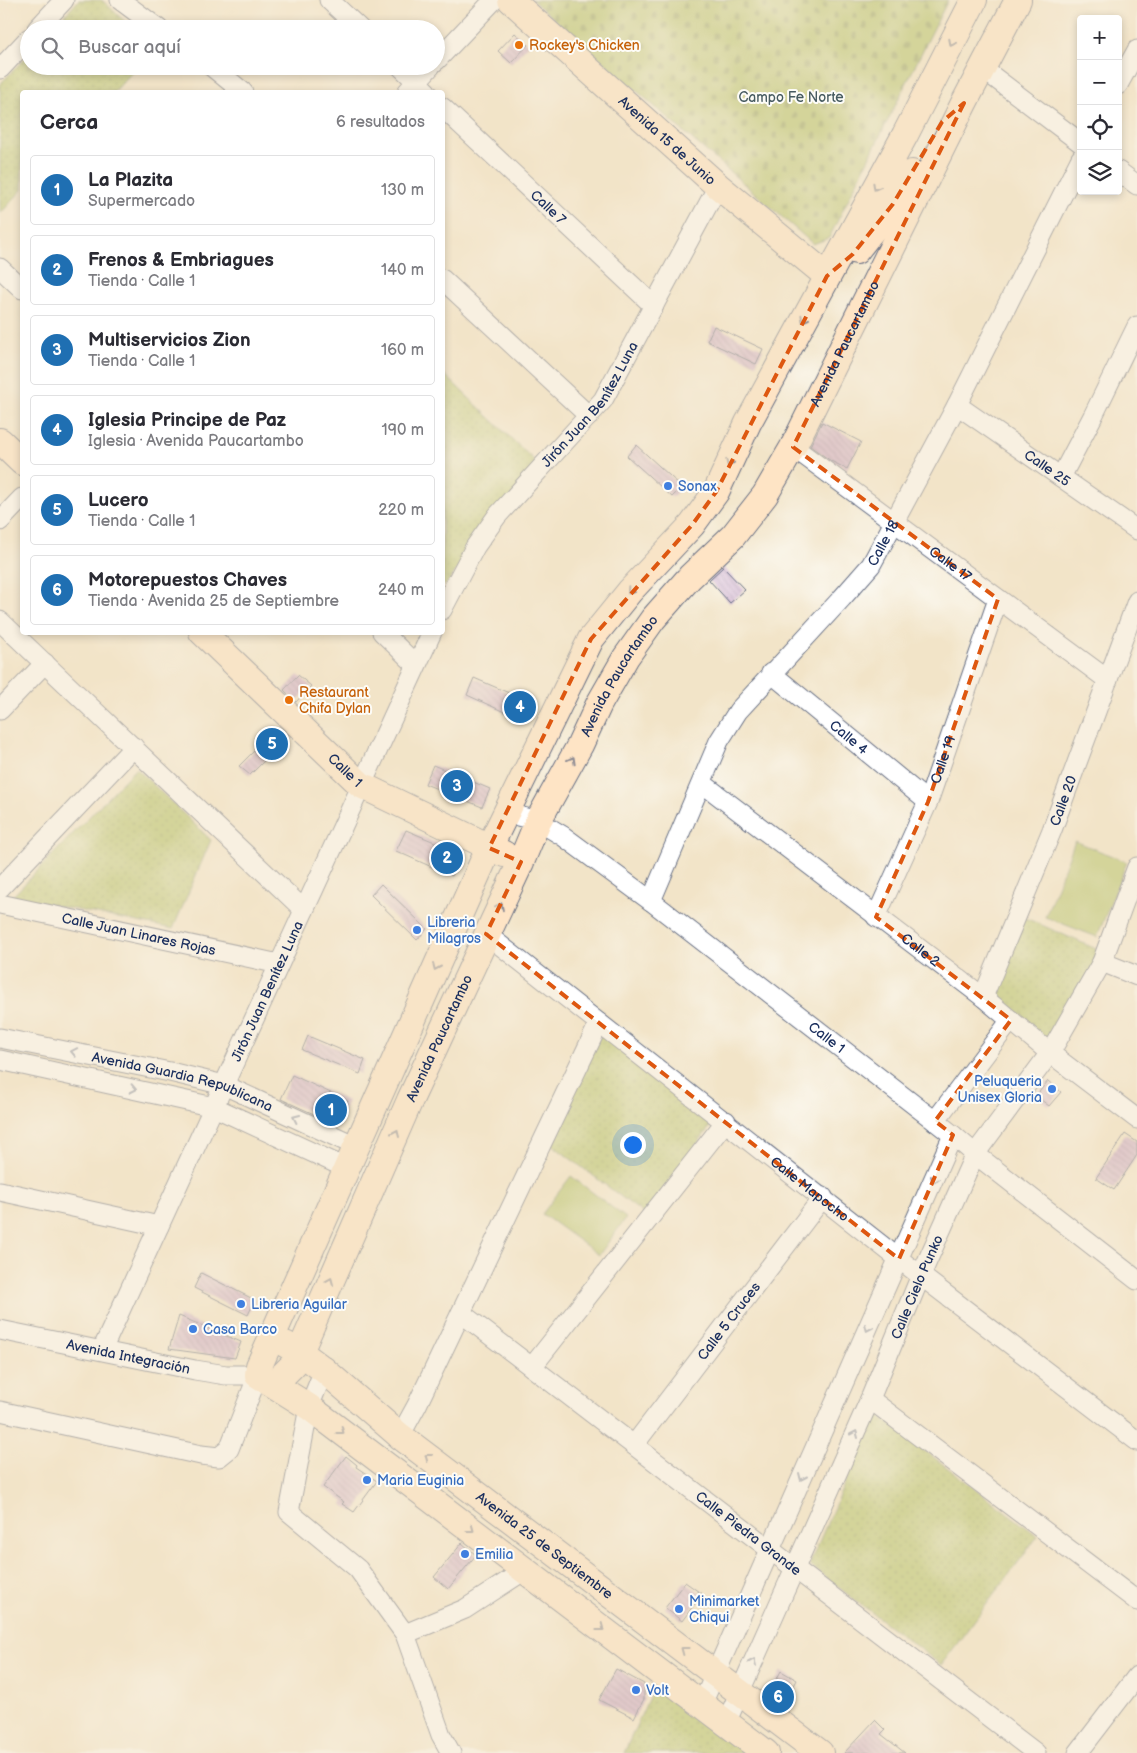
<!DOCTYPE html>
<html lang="es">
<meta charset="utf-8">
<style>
:root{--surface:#fff;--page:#f7f7f7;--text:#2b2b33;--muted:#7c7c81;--line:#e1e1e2;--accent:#1f6fb2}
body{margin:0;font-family:"Balsamiq Sans",sans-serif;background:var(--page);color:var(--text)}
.controls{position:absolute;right:15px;top:15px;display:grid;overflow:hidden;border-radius:5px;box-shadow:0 2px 8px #0003}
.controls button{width:45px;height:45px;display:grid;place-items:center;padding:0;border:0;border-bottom:1px solid var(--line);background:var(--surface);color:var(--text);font:25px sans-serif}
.you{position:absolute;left:632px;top:1144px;width:18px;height:18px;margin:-12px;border:4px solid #fff;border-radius:50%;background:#1a73e8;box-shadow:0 0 0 8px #1a73e833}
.badge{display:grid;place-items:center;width:32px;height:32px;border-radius:50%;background:var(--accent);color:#fff;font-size:16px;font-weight:700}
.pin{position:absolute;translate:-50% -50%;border:2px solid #fff;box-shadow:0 1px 5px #0006}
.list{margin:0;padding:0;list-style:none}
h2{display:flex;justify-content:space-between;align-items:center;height:65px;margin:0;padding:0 20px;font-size:21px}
h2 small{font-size:16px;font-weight:400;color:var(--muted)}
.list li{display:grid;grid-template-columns:32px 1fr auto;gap:15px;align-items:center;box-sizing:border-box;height:70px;margin:0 10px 10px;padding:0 10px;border:1px solid var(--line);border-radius:5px}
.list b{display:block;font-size:19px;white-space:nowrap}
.list p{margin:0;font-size:16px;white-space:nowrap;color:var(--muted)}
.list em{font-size:16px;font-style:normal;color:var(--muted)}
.icon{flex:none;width:28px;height:28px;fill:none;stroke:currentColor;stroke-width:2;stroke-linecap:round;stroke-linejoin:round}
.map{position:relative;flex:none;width:1137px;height:1753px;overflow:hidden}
.search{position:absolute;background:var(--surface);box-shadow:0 2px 8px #0003;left:20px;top:20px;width:425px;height:55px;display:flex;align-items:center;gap:12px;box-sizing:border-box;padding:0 18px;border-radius:28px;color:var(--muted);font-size:19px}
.panel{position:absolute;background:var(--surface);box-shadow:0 2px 8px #0003;left:20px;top:90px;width:425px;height:545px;border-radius:5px}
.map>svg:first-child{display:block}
.green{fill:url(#green-dots);stroke:#657861}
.cemetery{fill:url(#cemetery-stones);stroke:#657861}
.pitch{fill:#afc164;stroke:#657861}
.building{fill:url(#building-back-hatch)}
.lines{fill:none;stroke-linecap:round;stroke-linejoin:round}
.street-casing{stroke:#666e83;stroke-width:21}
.secondary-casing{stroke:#666e83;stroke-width:28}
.street{stroke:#fff;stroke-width:19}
.secondary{stroke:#fee4c5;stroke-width:26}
.oneway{stroke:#8c8a92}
.oneway2{stroke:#8d97ae}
.marked{fill:none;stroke:#de5710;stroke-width:4;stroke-dasharray:10 6;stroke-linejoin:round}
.food-dot{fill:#e8710a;stroke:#fdfcf7;stroke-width:2}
.shop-dot{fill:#3f7fe0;stroke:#fdfcf7;stroke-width:2}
.labels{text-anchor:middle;stroke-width:4;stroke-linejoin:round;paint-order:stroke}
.food-label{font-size:14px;fill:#c56008;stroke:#fdfcf7;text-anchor:start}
.park-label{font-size:14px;fill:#475b60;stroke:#fdfcf7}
.street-label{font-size:14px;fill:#1b2f5e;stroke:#fdfcf7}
.shop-label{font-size:14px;fill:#366cbe;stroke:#fdfcf7;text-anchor:start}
</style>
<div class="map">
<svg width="1137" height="1753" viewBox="0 0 1137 1753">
<defs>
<pattern id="green-dots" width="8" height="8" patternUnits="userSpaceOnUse" patternTransform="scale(1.25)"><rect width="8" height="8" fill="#afc164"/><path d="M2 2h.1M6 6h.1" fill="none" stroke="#8e9d56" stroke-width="1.8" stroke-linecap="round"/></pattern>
<pattern id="cemetery-stones" width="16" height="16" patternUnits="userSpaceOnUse" patternTransform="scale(1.25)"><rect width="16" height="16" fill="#afc164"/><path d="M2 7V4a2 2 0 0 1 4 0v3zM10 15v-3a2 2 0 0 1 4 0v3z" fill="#8e9d56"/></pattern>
<pattern id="building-back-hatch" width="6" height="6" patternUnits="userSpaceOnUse" patternTransform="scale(1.25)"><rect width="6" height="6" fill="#cba8cb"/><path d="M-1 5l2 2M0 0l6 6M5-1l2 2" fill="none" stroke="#a489a8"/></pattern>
</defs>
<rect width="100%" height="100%" fill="#fdfcf7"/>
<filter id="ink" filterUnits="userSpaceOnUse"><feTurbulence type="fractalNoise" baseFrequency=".02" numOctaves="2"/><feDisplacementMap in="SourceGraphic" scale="10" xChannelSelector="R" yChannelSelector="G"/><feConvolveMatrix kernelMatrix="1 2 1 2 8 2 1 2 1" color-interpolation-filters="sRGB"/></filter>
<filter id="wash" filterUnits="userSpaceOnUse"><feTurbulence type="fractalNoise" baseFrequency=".0096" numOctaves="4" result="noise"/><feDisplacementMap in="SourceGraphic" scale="20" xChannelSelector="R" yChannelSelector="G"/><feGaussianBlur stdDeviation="1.12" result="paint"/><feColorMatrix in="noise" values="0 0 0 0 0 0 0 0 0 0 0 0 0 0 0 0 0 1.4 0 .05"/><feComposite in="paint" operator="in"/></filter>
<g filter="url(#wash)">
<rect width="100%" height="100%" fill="#f2e4c8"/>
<g class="green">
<polygon points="79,0 102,0 133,29 52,29"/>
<polygon points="29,54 29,66 138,66 114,92 22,92 22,190 0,214 0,84"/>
<polygon points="442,372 537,463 445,586 442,583"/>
<polygon points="136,768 211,840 173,929 12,897"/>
<polygon points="1021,916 1103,952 1056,1047 988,997"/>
<polygon points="601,1034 713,1123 644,1214 547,1141"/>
<polygon points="875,1413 1038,1536 941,1665 809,1565"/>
<polygon points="655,1684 748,1753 624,1753"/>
</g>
<polygon class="cemetery" points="532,0 948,0 829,238 813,244"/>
<g class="pitch">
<polygon points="1075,841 1127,862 1097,937 1045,917"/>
<polygon points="571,1176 626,1218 599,1255 542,1214"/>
</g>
<g id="blocks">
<g class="building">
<polygon points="515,33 528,45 511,63 498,51"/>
<polygon points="714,326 763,349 756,364 707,341"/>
<polygon points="822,422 861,442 847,469 831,461 810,446"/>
<polygon points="636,445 682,487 672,497 627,456"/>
<polygon points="723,567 745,590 730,603 709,580"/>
<polygon points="298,675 311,686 296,702 284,690"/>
<polygon points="474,678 530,702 522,720 467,695"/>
<polygon points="271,734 281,744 250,775 239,766"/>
<polygon points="433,765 490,789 482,807 425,784"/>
<polygon points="406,830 456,851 459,862 452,876 396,851"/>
<polygon points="381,884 427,929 417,940 371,895"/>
<polygon points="308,1036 365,1060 360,1074 302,1050"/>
<polygon points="292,1075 348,1101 341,1117 327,1120 281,1099"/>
<polygon points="1048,1081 1061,1092 1049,1106 1036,1096"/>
<polygon points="1125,1134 1137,1142 1137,1155 1114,1190 1096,1178"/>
<polygon points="201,1273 255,1300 248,1315 194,1288"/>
<polygon points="179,1316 241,1342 235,1358 169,1349"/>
<polygon points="346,1456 357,1465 356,1467 377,1481 354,1512 342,1504 344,1502 323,1487"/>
<polygon points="462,1543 476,1555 448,1589 434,1577"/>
<polygon points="685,1582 702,1594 682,1621 665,1608"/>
<polygon points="616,1669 644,1684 644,1699 634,1718 599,1700"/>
<polygon points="781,1671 797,1680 783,1706 768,1695"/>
<polygon points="875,1720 885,1730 881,1734 905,1753 844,1753"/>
</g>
</g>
</g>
<g filter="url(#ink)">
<use href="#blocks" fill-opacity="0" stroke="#666e83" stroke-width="1"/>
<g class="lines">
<g class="street-casing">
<g id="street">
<polyline points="120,0 159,29"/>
<polyline points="329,0 360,29"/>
<polyline points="37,29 64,0"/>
<polyline points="436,61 494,0"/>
<polyline points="211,66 243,92"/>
<polyline points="400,66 427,92"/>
<polyline points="0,69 29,38"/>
<polyline points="983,69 1081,143"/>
<polyline points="1118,85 1137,50"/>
<polyline points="407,92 431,66"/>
<path id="s1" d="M442 107 654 306"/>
<polyline points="1118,171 1137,185"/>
<polyline points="0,268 22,289"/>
<polyline points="442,279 589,416"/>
<path id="s2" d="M957 405 1137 530"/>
<path id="s3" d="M793 447 1108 680"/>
<polyline points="1061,477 1093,416 1137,326"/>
<polyline points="0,521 22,498"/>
<path id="s4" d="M442 610 475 547 497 516 603 400 718 186"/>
<polyline points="0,621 304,910"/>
<polyline points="382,632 416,665"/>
<path id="s5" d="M771 673 928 802"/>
<polyline points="0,710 45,663"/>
<path id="s6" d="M702 783 983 997 1050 1053 1137 1119"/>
<path id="s7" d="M506 813 538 821 563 836 651 901 953 1135 975 1154 1137 1280"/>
<polyline points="0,888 134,747"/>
<path id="s8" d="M651 901 719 741 738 711 842 598 871 565 957 405 1081 158"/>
<path id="s9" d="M0 904 279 964"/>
<path id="s10" d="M876 917 928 802 998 599"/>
<path id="s11" d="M486 934 899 1259 1137 1441"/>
<polyline points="1102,962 1137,976"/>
<path id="s12" d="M983 997 1052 830 1137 601"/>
<path id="s13" d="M0 1038 170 1072 224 1085 356 1146"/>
<polyline points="0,1060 214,1107 346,1168"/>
<polyline points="935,1121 1011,1020"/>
<polyline points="0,1191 159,1226"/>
<path id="s14" d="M461 1313 1036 1753"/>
<path id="s15" d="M0 1330 195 1370 226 1375H258L229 1449 219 1457 201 1455 0 1411"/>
<path id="s16" d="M102 1350 432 632"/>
<polyline points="532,1367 726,1121"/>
<polyline points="324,1370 309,1407 289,1512 358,1569 405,1634 441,1735 451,1753"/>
<polyline points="870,1399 1137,1601"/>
<polyline points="400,1436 417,1405 599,1023"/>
<path id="s17" d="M634 1445 823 1197"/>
<polyline points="405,1634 465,1609 525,1570"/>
<polyline points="702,1704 953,1135"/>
<path id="s18" d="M726 1723 870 1399 921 1275 975 1154 1050 1053 1102 962 1137 867"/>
<polyline points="1078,1753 1137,1676"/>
</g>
</g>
<g class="secondary-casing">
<g id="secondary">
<path id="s19" d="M511 0 718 186 827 276"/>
<polyline points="856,251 893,204 912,173"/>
<polyline points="0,441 22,462"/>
<path id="s20" d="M202 632 361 785 504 854"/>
<path id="s21" d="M285 1344 300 1352 324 1370 400 1436 820 1753"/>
<path id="s22" d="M274 1384 294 1364 300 1352 410 1100 521 862 538 821 580 745 599 704 626 657 653 619 690 577 733 536 765 495 793 447 964 103 1018 0"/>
<polyline points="766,1753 309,1407 258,1375 259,1366 489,848 591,639 630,591 692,525 716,492 748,423 905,135 974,0"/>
</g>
</g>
<use href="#street" class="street"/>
<use href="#secondary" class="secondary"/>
</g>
<defs><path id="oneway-chevron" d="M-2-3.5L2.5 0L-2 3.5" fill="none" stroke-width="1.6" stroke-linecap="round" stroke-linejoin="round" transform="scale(1.25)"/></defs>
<g class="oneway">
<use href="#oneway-chevron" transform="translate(952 43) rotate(117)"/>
<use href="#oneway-chevron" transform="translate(876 187) rotate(119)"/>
<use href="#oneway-chevron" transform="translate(804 319) rotate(118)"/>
<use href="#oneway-chevron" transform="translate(729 463) rotate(115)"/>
<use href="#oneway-chevron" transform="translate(630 591) rotate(131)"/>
<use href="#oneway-chevron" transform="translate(572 760) rotate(-61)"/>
<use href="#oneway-chevron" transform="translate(500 906) rotate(-64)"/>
<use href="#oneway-chevron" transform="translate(436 967) rotate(114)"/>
<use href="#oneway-chevron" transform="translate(396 1133) rotate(-66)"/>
<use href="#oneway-chevron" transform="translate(330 1281) rotate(-67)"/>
<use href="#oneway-chevron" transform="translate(341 1431) rotate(37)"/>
<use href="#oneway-chevron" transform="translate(428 1457) rotate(-143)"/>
<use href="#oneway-chevron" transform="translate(471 1529) rotate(37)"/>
<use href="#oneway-chevron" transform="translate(601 1628) rotate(37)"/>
<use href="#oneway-chevron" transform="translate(684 1650) rotate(-143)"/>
</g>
<g class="oneway2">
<use href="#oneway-chevron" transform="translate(74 1052) rotate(-169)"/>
<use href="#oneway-chevron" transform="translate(133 1089) rotate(12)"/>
<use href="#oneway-chevron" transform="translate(296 1118) rotate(-155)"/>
<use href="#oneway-chevron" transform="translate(934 1180) rotate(114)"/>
<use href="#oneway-chevron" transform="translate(868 1328) rotate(114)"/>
<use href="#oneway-chevron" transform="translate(855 1434) rotate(-66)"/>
<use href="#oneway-chevron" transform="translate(802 1477) rotate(114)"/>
<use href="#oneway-chevron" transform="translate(753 1662) rotate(-66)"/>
</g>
</g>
<path d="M0 0H1137V1753H0ZM964 103 793 447 998 599 928 802 876 917 1011 1020 935 1121 953 1135 899 1259 486 934 521 862 489 848 591 639 692 525 716 492 827 276 853 254 893 204 942 122Z" fill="#f2e4c8" fill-opacity=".55" fill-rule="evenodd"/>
<path class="marked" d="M964 103 793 447 998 599 928 802 876 917 1011 1020 935 1121 953 1135 899 1259 486 934 521 862 489 848 591 639 692 525 716 492 827 276 853 254 893 204 942 122Z"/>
<g class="food-dot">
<circle cx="519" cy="45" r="5"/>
<circle cx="289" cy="700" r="5"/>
</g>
<g class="shop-dot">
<circle cx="668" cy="486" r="5"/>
<circle cx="417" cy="930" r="5"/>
<circle cx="1052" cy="1089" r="5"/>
<circle cx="241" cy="1304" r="5"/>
<circle cx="193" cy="1329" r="5"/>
<circle cx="367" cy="1480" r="5"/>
<circle cx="465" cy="1554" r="5"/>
<circle cx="679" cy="1609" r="5"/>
<circle cx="636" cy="1690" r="5"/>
</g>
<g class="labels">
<g class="food-label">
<text x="529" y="50">Rockey's Chicken</text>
<text x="299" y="697">Restaurant<tspan x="299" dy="16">Chifa Dylan</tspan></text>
</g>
<g class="park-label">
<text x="791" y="102">Campo Fe Norte</text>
</g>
<g class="street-label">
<text dy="5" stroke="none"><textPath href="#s19" startOffset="210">Avenida 15 de Junio</textPath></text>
<text dy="5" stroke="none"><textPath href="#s1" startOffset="146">Calle 7</textPath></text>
<text dy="5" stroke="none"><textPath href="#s22" startOffset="1195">Avenida Paucartambo</textPath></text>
<text dy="5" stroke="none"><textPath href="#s4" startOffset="255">Jirón Juan Benítez Luna</textPath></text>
<text dy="5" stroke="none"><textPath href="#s2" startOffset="110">Calle 25</textPath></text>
<text dy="5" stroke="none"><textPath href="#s8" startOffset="432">Calle 18</textPath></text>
<text dy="5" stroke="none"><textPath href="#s3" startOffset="196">Calle 17</textPath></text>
<text dy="5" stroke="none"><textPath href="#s22" startOffset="790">Avenida Paucartambo</textPath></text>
<text dy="5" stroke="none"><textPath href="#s5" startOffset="101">Calle 4</textPath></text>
<text dy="5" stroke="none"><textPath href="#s10" startOffset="171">Calle 19</textPath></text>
<text dy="5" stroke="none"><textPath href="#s20" startOffset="199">Calle 1</textPath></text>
<text dy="5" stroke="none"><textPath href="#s12" startOffset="212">Calle 20</textPath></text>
<text dy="5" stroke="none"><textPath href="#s9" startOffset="142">Calle Juan Linares Rojas</textPath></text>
<text dy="5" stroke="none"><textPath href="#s6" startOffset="275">Calle 2</textPath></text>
<text dy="5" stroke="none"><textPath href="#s16" startOffset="395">Jirón Juan Benítez Luna</textPath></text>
<text dy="5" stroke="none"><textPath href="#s7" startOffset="394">Calle 1</textPath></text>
<text dy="5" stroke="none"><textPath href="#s22" startOffset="385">Avenida Paucartambo</textPath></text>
<text dy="5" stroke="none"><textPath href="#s13" startOffset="188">Avenida Guardia Republicana</textPath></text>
<text dy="5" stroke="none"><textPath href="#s11" startOffset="412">Calle Mapocho</textPath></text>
<text dy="5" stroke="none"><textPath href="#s18" startOffset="476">Calle Cielo Punko</textPath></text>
<text dy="5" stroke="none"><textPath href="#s17" startOffset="156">Calle 5 Cruces</textPath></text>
<text dy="5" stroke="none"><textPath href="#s15" startOffset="131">Avenida Integración</textPath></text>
<text dy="5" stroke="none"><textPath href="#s14" startOffset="362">Calle Piedra Grande</textPath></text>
<text dy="5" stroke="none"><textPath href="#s21" startOffset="329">Avenida 25 de Septiembre</textPath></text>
</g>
<g class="shop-label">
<text x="678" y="491">Sonax</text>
<text x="427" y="927">Libreria<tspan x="427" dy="16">Milagros</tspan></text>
<text x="1042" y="1086" text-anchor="end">Peluqueria<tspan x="1042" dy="16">Unisex Gloria</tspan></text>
<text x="251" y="1309">Libreria Aguilar</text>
<text x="203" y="1334">Casa Barco</text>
<text x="377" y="1485">Maria Euginia</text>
<text x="475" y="1559">Emilia</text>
<text x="689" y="1606">Minimarket<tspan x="689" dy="16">Chiqui</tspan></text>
<text x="646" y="1695">Volt</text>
</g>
</g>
</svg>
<div class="controls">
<button>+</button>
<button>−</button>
<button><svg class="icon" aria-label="locate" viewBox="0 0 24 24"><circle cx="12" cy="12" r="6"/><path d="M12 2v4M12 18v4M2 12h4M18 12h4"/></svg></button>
<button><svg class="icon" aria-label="layers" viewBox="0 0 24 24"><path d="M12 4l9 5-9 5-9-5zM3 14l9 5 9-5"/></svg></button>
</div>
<div class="you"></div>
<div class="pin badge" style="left:331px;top:1110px">1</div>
<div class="pin badge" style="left:447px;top:858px">2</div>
<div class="pin badge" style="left:457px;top:786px">3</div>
<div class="pin badge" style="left:520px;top:707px">4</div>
<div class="pin badge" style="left:272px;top:744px">5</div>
<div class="pin badge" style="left:778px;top:1697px">6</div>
<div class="search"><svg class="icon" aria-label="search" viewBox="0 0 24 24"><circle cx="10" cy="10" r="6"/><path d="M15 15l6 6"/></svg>Buscar aquí</div>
<section class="panel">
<h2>Cerca<small>6 resultados</small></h2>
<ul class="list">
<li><span class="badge">1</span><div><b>La Plazita</b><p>Supermercado</p></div><em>130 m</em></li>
<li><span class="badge">2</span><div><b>Frenos &amp; Embriagues</b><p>Tienda · Calle 1</p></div><em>140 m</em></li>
<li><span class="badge">3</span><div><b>Multiservicios Zion</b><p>Tienda · Calle 1</p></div><em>160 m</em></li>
<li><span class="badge">4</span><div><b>Iglesia Principe de Paz</b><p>Iglesia · Avenida Paucartambo</p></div><em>190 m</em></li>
<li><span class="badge">5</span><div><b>Lucero</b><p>Tienda · Calle 1</p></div><em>220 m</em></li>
<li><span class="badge">6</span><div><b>Motorepuestos Chaves</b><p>Tienda · Avenida 25 de Septiembre</p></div><em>240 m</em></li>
</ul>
</section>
</div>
